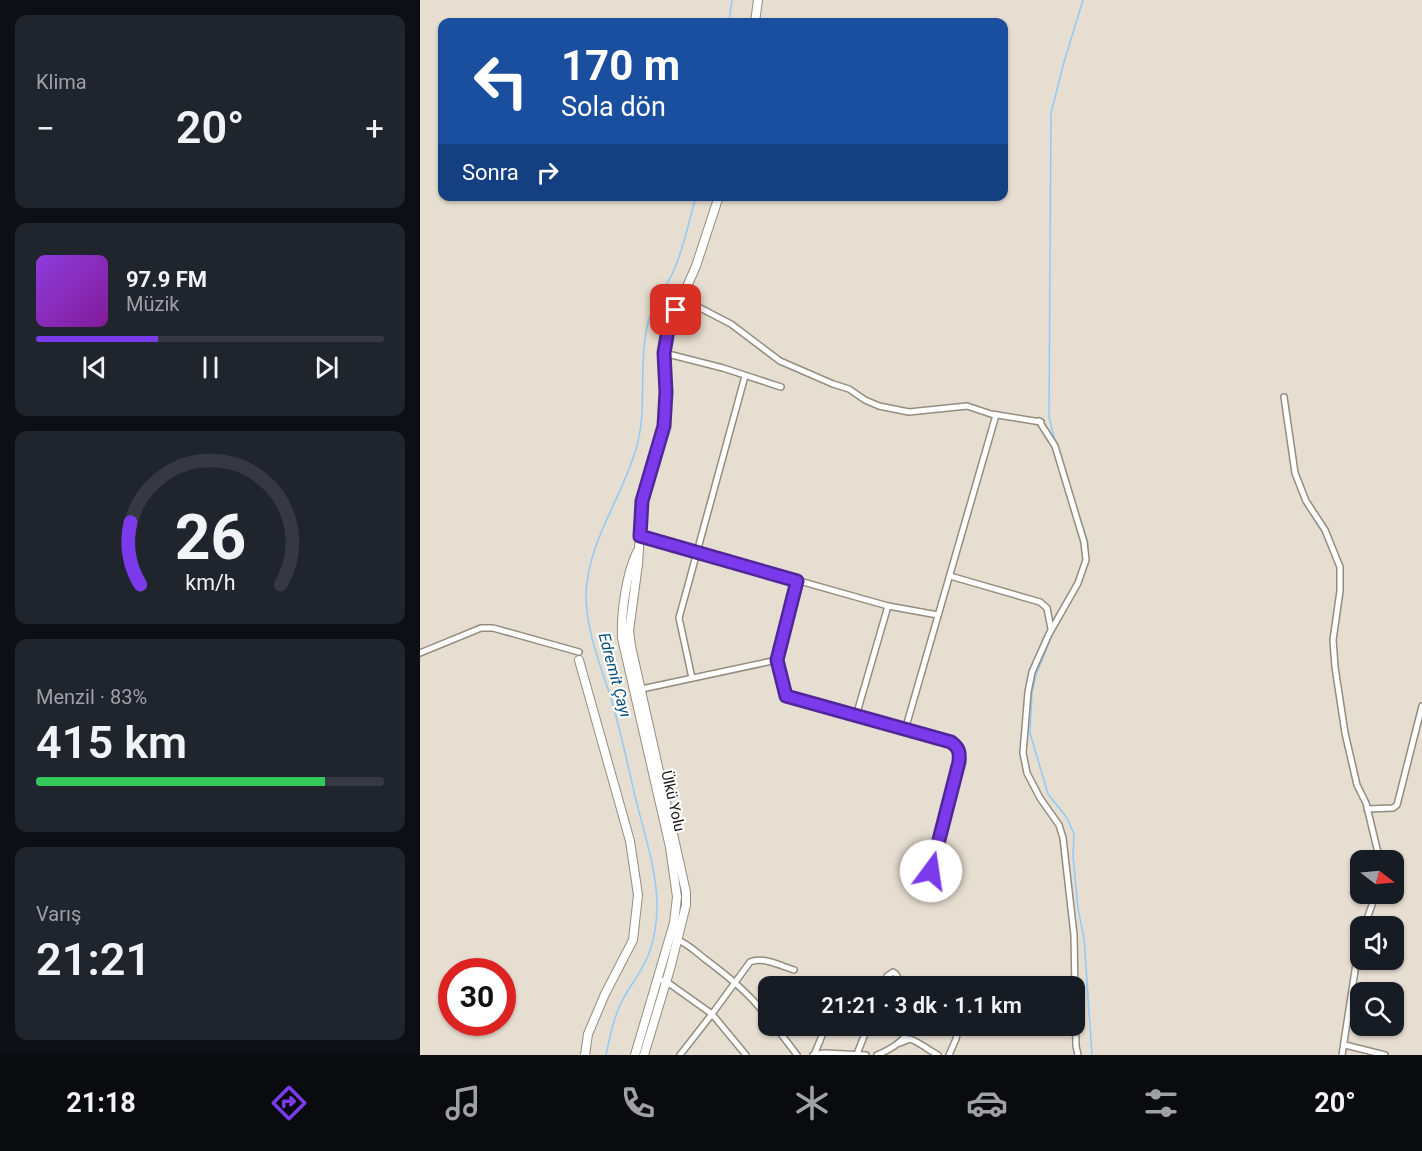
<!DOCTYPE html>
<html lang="tr">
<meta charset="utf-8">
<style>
:root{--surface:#171b24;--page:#20242c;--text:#f1f3f6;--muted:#9ea1a6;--line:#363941;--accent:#7c3aed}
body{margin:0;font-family:Roboto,sans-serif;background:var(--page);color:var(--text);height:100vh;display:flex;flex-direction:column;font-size:22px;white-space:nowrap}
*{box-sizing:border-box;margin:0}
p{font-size:20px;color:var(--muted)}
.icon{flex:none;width:33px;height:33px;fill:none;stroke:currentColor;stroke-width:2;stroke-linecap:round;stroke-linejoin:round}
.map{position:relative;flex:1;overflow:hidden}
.sheet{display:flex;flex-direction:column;gap:15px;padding:15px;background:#0d0f14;width:420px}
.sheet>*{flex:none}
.guide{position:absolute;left:18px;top:18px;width:570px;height:183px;border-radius:12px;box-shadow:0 2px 4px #0004;background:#1a4fa0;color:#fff;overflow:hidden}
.needle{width:39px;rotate:106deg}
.tools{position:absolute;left:930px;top:850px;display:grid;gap:12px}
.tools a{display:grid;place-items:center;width:54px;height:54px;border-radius:12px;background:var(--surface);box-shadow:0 2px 4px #0004;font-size:30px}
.speed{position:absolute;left:18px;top:958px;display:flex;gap:12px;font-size:30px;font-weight:700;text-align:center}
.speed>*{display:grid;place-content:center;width:78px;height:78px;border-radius:50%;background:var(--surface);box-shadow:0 2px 4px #0004;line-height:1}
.speed .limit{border:9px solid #d22;background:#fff;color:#111}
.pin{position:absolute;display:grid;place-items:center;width:51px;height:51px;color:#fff;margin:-26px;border-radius:12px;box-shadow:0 3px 9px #0006}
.me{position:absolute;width:66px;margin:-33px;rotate:14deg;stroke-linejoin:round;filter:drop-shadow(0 0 4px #0008)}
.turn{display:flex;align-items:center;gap:21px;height:126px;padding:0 24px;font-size:27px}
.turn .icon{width:78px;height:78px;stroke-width:2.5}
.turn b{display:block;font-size:42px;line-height:51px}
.then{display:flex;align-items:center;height:57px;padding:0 24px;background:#0003;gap:12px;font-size:22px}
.big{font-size:45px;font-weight:600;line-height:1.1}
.sheet .tile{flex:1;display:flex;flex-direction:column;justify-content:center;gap:9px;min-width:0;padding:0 21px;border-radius:12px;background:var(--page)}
.sheet .dial{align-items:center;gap:0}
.dial svg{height:156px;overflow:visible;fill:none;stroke:var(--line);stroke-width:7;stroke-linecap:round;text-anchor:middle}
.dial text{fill:var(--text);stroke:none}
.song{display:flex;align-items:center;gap:18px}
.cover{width:72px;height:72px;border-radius:9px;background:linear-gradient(135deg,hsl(270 70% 55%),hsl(290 70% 35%))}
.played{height:6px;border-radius:3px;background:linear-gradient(90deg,var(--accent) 35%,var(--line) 35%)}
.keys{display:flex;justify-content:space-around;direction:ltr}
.heat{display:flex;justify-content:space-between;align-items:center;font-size:33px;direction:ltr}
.charge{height:9px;border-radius:4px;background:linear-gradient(90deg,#34c759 83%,var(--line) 0)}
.trip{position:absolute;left:338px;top:976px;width:327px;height:60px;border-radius:12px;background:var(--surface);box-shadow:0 2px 4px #0004;font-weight:600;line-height:60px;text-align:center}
.tab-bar{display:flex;height:96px;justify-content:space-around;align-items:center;background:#090b0e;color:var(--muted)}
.tab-bar .icon{width:42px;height:42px}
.tab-bar .selected{color:var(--accent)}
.tab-bar b{font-size:27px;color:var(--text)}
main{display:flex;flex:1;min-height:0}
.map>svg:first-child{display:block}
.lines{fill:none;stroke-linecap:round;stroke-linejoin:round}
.stream{stroke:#8fcbfa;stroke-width:1.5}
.street-casing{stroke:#948d7f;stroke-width:8}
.secondary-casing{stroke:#948d7f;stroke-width:10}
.street{stroke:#fff;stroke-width:5}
.secondary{stroke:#fff;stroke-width:8}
.route-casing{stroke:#51269a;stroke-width:15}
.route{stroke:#7c3aed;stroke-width:10}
.labels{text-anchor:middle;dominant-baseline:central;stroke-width:4.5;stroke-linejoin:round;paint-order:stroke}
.street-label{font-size:15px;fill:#1a1712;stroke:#fff}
.water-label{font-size:16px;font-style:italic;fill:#024e79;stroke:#fff}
</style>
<main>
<section class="sheet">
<div class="tile"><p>Klima</p>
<div class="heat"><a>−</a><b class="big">20°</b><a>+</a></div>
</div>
<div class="tile">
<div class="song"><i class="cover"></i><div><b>97.9 FM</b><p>Müzik</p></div></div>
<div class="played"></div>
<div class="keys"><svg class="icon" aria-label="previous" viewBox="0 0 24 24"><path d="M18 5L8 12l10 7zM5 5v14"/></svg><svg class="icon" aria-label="pause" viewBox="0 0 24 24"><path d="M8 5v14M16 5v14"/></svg><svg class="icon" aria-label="next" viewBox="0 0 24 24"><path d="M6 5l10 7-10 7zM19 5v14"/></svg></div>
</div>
<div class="tile dial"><svg viewBox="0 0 100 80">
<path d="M14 69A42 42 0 1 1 86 69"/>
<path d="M14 69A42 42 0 0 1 9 37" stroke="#7c3aed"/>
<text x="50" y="56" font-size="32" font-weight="700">26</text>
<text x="50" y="72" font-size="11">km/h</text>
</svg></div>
<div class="tile"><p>Menzil · 83%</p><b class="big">415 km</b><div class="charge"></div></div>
<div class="tile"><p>Varış</p><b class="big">21:21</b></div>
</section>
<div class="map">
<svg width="1002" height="1055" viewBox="0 0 1002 1055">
<rect width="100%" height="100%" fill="#e6ded0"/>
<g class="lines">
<g class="stream">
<path d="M309 22 312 0"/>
<path d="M635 441 629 417 631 113 644 62 663 0"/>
<path d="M652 494 668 543V559"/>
<path d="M664 573 668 564"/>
<path d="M647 607 632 635 616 675 612 693 610 733 628 794 647 818 654 834 653 856 658 909 664 938 672 1055"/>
<path d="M186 1055C190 1036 194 1016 203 999 209 988 216 979 222 968 232 951 236 931 237 911 238 872 224 834 215 796 207 762 200 728 190 695 179 662 166 629 166 594 168 541 202 498 216 449 228 409 218 368 227 327 231 306 245 290 254 270 264 247 269 221 276 196"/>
</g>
<g class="street-casing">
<g id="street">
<path d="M261 298 311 324 360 361 413 384 429 389 445 400 459 406 489 412 547 406 571 414 621 422"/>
<path d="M244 353 303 368 361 387"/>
<path d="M864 397 875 473 886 501 905 530 920 567V591L913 640 915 667 925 733 937 785 946 803 960 861"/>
<path d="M619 421 635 446 664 542 666 560 658 583 629 634 612 672 608 692 603 753 607 773 620 798 639 825 643 838 654 935 656 1046 658 1055"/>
<path d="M220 536 468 606 518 615"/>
<path d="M530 576 620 602 627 608 631 629"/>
<path d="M377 581 357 660 366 696 531 742C539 748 540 752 539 762L506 889"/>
<path d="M0 653 61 628H73L159 652"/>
<path d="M272 678 259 618 325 376"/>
<path d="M217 690 357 660"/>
<path d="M436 716 468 606"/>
<path d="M485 730 576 415"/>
<path d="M947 809 973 808 977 805 1002 706"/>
<path d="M944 927 956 894"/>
<path d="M258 940C268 944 276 952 285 959 309 977 330 994 348 1018"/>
<path d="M238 979 247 982 292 1014 326 1055"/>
<path d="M465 987 467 976 473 972 476 974 482 987"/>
<path d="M355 1026 377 1055"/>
<path d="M480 1043 490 1039C501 1043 508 1050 518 1055"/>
<path d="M925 1045 965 1055"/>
<path d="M437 1054 448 1026"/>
<path d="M260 1055 292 1014 330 962C342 956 361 966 374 970"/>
<path d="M393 1055 404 1053 446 1055"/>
<path d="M394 1055 406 1026"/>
<path d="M457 1055C472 1049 485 1041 492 1026"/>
<path d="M529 1055 536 1039 539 1026"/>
<path d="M922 1055 940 938"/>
</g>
</g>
<g class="secondary-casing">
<g id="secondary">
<path d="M335 22 338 0"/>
<path d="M159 660 210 841 218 895 213 940 185 994 168 1034 165 1055"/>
<path d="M215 1055 254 923 257 897 250 847 202 638C201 613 206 575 217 552"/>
<path d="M224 1055 250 969 266 905V892L211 646 209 631 218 564 222 501 244 426 246 392 244 353 248 330 276 266 299 196"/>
</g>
</g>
<use href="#street" class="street"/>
<use href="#secondary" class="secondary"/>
</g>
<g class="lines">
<g class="route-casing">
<path id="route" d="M256 310 248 330 244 353 246 392 244 426 222 501 220 536 377 581 357 660 366 696 531 742C539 748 540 752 539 762L511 871"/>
</g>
<use href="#route" class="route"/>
</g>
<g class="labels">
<g class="street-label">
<text transform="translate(253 801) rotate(77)">Ülkü Yolu</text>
</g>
<g class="water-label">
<text transform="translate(195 675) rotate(75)">Edremit Çayı</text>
</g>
</g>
</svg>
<div class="tools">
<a><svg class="needle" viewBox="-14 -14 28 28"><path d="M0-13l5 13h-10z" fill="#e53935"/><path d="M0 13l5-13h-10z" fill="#9ea1a6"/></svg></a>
<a><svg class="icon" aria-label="sound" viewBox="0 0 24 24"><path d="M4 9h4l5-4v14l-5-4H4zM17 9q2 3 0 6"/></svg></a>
<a><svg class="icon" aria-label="search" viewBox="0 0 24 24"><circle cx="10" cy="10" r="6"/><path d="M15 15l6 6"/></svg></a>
</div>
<div class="speed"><div class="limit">30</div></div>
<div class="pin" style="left:256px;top:310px;background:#d93025"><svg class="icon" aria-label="arrive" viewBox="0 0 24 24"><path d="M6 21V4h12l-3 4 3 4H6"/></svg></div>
<svg class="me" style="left:511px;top:871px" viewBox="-20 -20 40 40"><circle r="19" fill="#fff"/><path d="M0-13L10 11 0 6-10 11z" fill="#7c3aed"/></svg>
<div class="trip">21:21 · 3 dk · 1.1 km</div>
<div class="guide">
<div class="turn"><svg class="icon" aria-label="left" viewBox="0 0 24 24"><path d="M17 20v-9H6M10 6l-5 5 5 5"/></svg><div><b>170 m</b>Sola dön</div></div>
<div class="then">Sonra<svg class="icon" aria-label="right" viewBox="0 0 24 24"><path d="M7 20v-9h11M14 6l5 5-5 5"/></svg></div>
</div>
</div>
</main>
<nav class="tab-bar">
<b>21:18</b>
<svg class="icon selected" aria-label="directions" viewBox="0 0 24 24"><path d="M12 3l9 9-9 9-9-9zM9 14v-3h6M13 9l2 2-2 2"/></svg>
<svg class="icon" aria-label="music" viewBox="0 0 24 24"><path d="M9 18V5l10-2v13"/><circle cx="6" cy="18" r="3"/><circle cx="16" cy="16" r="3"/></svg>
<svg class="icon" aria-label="phone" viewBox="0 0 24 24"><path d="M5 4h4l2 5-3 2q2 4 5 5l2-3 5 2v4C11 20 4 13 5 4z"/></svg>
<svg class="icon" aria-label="climate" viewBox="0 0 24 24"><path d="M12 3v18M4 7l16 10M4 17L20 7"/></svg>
<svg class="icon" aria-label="car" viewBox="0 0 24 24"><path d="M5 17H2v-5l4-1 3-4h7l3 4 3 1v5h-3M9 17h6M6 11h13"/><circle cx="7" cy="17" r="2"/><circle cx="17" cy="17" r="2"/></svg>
<svg class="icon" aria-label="filters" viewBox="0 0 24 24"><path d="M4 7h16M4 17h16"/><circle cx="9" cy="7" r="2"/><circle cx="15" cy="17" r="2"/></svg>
<b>20°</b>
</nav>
